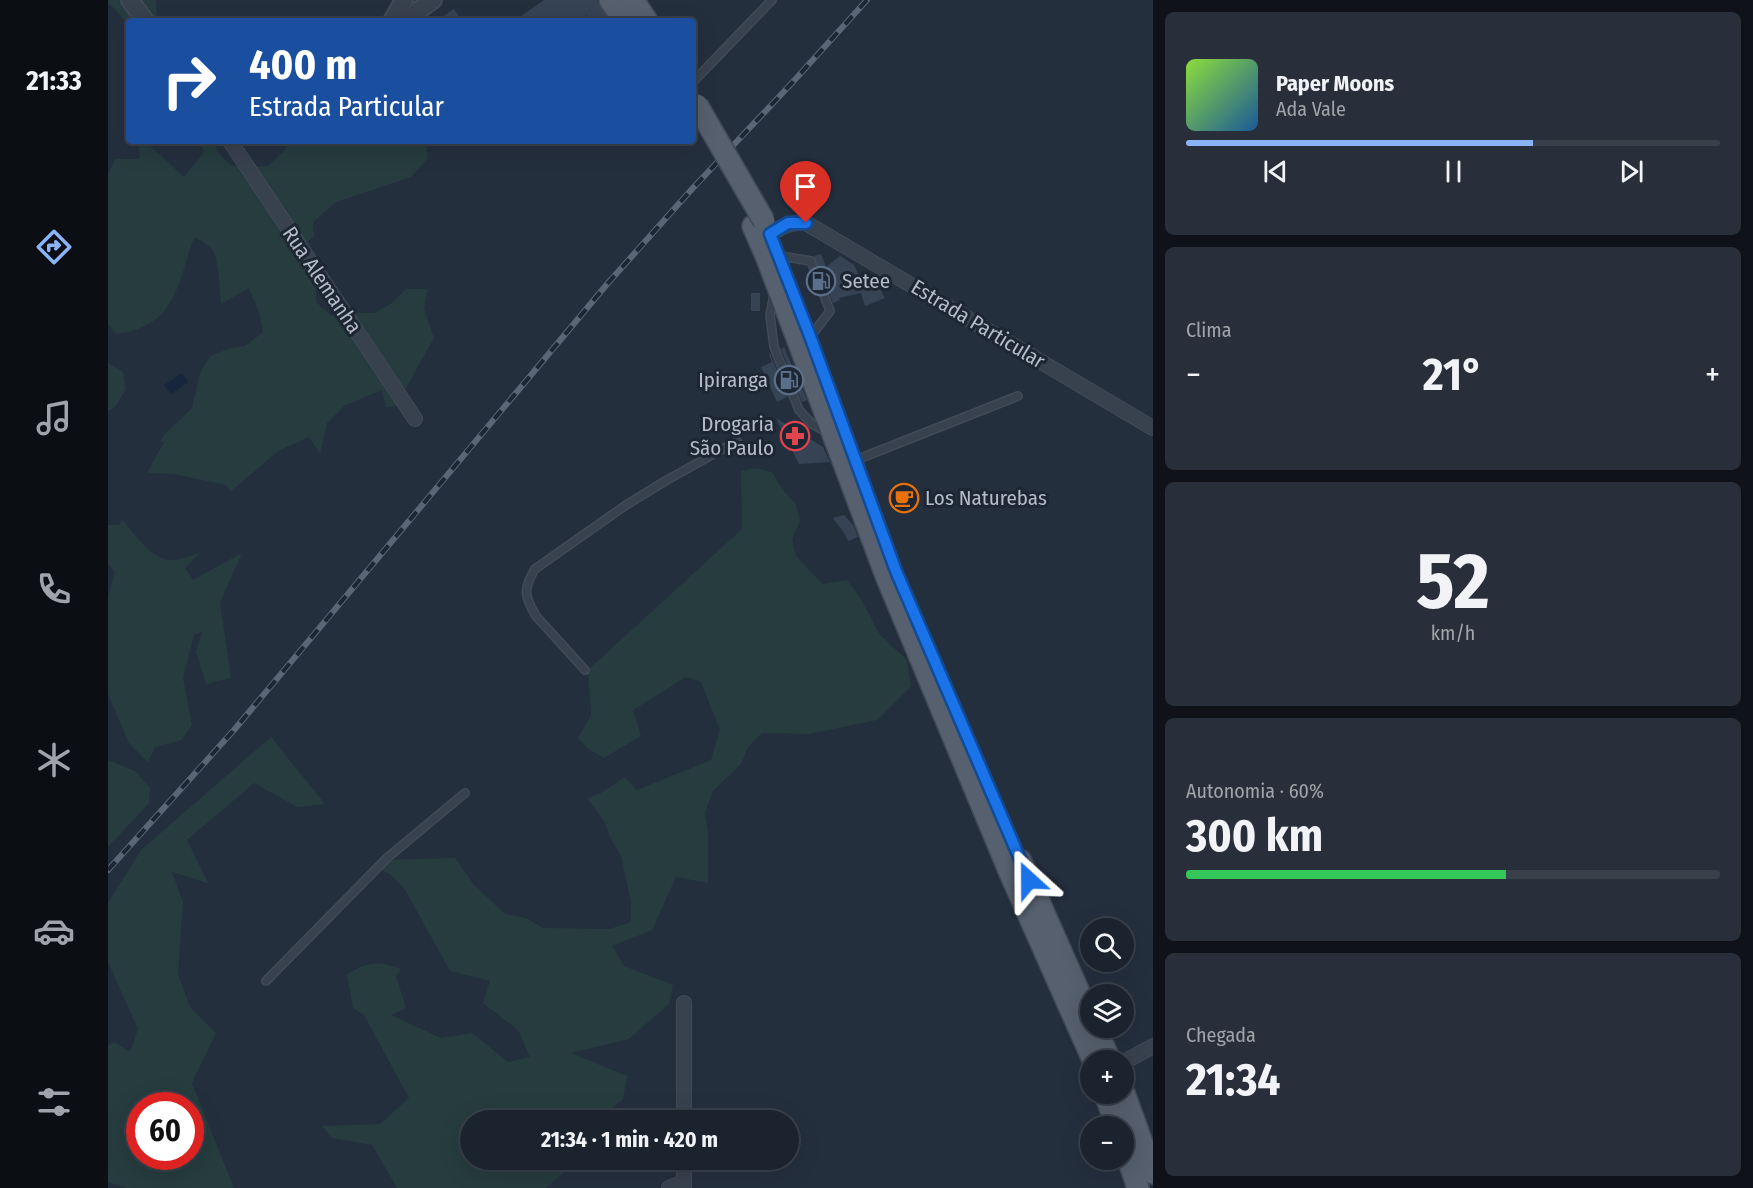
<!DOCTYPE html>
<html lang="pt">
<meta charset="utf-8">
<style>
:root{--surface:#1b232e;--page:#282f3a;--text:#f1f3f6;--muted:#a0a4aa;--line:#39404a;--accent:#8ab4f8}
body{margin:0;font-family:"Fira Sans Condensed",sans-serif;background:var(--page);color:var(--text);height:100vh;display:flex;flex-direction:column;font-size:22px;white-space:nowrap}
*{box-sizing:border-box;margin:0}
p{font-size:20px;color:var(--muted)}
.icon{flex:none;width:33px;height:33px;fill:none;stroke:currentColor;stroke-width:2;stroke-linecap:round;stroke-linejoin:round}
.map{position:relative;flex:1;overflow:hidden}
.side{display:flex;flex-direction:column;gap:12px;padding:12px;background:#0f1319;width:600px}
.side>*{flex:none}
.banner{position:absolute;left:18px;top:18px;width:570px;height:126px;border-radius:6px;box-shadow:0 6px 24px #0002,0 0 0 2px var(--line);background:#1a4fa0;color:#fff;overflow:hidden}
.buttons{position:absolute;left:972px;top:918px;display:grid;gap:12px}
.buttons a{display:grid;place-items:center;width:54px;height:54px;border-radius:50%;background:var(--surface);box-shadow:0 6px 24px #0002,0 0 0 2px var(--line);font-size:30px}
.speed{position:absolute;left:18px;top:1092px;display:flex;gap:12px;font-size:30px;font-weight:700;text-align:center}
.speed>*{display:grid;place-content:center;width:78px;height:78px;border-radius:50%;background:var(--surface);box-shadow:0 6px 24px #0002,0 0 0 2px var(--line);line-height:1}
.speed .limit{border:9px solid #d22;background:#fff;color:#111}
.pin{position:absolute;display:grid;place-items:center;width:51px;height:51px;color:#fff;margin:-62px -26px;border-radius:50% 50% 50% 0;rotate:-45deg;box-shadow:0 0 6px #0007}
.pin .icon{rotate:45deg}
.me{position:absolute;width:66px;margin:-33px;rotate:336deg;stroke-linejoin:round;filter:drop-shadow(0 0 4px #0008)}
.turn{display:flex;align-items:center;gap:21px;height:126px;padding:0 24px;font-size:27px}
.turn .icon{width:78px;height:78px;stroke-width:2.5}
.turn b{display:block;font-size:42px;line-height:51px}
.big{font-size:45px;font-weight:700;line-height:1.1}
.side .widget{flex:1;display:flex;flex-direction:column;justify-content:center;gap:9px;min-width:0;padding:0 21px;border-radius:9px;background:var(--page)}
.side .dial{align-items:center;gap:0}
.dial b{font-size:78px;line-height:1}
.song{display:flex;align-items:center;gap:18px}
.cover{width:72px;height:72px;border-radius:9px;background:linear-gradient(135deg,hsl(90 70% 55%),hsl(210 70% 35%))}
.played{height:6px;border-radius:3px;background:linear-gradient(90deg,var(--accent) 65%,var(--line) 65%)}
.keys{display:flex;justify-content:space-around;direction:ltr}
.heat{display:flex;justify-content:space-between;align-items:center;font-size:33px;direction:ltr}
.charge{height:9px;border-radius:4px;background:linear-gradient(90deg,#34c759 60%,var(--line) 0)}
.trip{position:absolute;left:352px;top:1110px;width:339px;height:60px;border-radius:30px;background:var(--surface);box-shadow:0 6px 24px #0002,0 0 0 2px var(--line);font-weight:700;line-height:60px;text-align:center}
main{display:flex;flex:1;min-height:0}
.dock{display:flex;flex-direction:column;width:108px;justify-content:space-around;align-items:center;background:#0b0e12;color:var(--muted)}
.dock .icon{width:42px;height:42px}
.dock .active{color:var(--accent)}
.dock b{font-size:27px;color:var(--text)}
.map>svg:first-child{display:block}
.green{fill:#263c3f;fill-rule:evenodd}
.water{fill:#17263c}
.building{fill:#364354}
.lines{fill:none;stroke-linecap:round;stroke-linejoin:round}
.service-casing{stroke:#414a57;stroke-width:10}
.minor-casing{stroke:#414a57;stroke-width:16}
.tertiary-casing{stroke:#414a57;stroke-width:20}
.primary-casing{stroke:#414a57;stroke-width:24}
.service{stroke:#38414e;stroke-width:7}
.minor{stroke:#38414e;stroke-width:14}
.tertiary{stroke:#38414e;stroke-width:16}
.primary{stroke:#56606e;stroke-width:21}
.rail-casing{stroke:#5a6575;stroke-width:6}
.rail{stroke:#1d2633;stroke-width:4;stroke-dasharray:11;stroke-linecap:butt}
.primary-bridge-casing{stroke:#414a57;stroke-width:24;stroke-linecap:butt}
.primary-bridge{stroke:#56606e;stroke-width:21}
.route-casing{stroke:#114b97;stroke-width:15}
.route{stroke:#1a73e8;stroke-width:10}
.labels{text-anchor:middle;dominant-baseline:central;stroke-width:6;stroke-linejoin:round;paint-order:stroke}
.street-label{font-size:21px;fill:#b4bcc9;stroke:#1d2633}
.poi-label{font-size:21px;fill:#b4bcc9;stroke:#1d2633;text-anchor:start}
</style>
<main>
<nav class="dock">
<b>21:33</b>
<svg class="icon active" aria-label="directions" viewBox="0 0 24 24"><path d="M12 3l9 9-9 9-9-9zM9 14v-3h6M13 9l2 2-2 2"/></svg>
<svg class="icon" aria-label="music" viewBox="0 0 24 24"><path d="M9 18V5l10-2v13"/><circle cx="6" cy="18" r="3"/><circle cx="16" cy="16" r="3"/></svg>
<svg class="icon" aria-label="phone" viewBox="0 0 24 24"><path d="M5 4h4l2 5-3 2q2 4 5 5l2-3 5 2v4C11 20 4 13 5 4z"/></svg>
<svg class="icon" aria-label="climate" viewBox="0 0 24 24"><path d="M12 3v18M4 7l16 10M4 17L20 7"/></svg>
<svg class="icon" aria-label="car" viewBox="0 0 24 24"><path d="M5 17H2v-5l4-1 3-4h7l3 4 3 1v5h-3M9 17h6M6 11h13"/><circle cx="7" cy="17" r="2"/><circle cx="17" cy="17" r="2"/></svg>
<svg class="icon" aria-label="filters" viewBox="0 0 24 24"><path d="M4 7h16M4 17h16"/><circle cx="9" cy="7" r="2"/><circle cx="15" cy="17" r="2"/></svg>
</nav>
<div class="map">
<svg width="1045" height="1188" viewBox="0 0 1045 1188">
<rect width="100%" height="100%" fill="#242f3e"/>
<g class="green">
<path d="M0 0H48L49 21H21V26L3 5 0 4Z"/>
<path d="M30 141H37L76 177 96 152 91 141H107L109 151 122 165 140 168 161 165 186 141H318L320 158 303 177 228 202 205 222 206 236 191 249 208 281V302L224 316 246 313H266L284 303 298 289H319L316 309 326 338 288 406 278 407 274 390 236 406 219 423 212 454 201 437 170 451 123 491 118 485 66 474 39 473 56 442H52L56 435 84 408 92 373 102 356 120 349 137 346 155 332 152 315 141 288 113 304C111 289 112 258 103 248 100 244 92 240 87 237 81 248 79 260 75 272 63 310 49 328 9 334L0 325V175L7 159H32Z"/>
<path d="M0 363 15 372 18 389 7 407 0 411Z"/>
<path d="M647 468 664 472 675 490 688 504 692 521 684 539 688 556 715 584 739 580 753 599 772 635 799 660 803 686 769 720 701 734 654 733 640 747 633 764 605 791 597 812 600 833V883L568 877 544 930 504 946 516 966 565 985 561 1004 521 1039 463 1053 519 1076 515 1099 499 1113 498 1120H363V1160H470L438 1188H289L264 1145 224 1138 214 1126 272 1124 301 1098 256 1015 245 1008 239 974C260 962 271 960 293 969L288 976 298 1008 283 1015 333 1038 364 1033 400 1062 422 1057 410 1030 375 1003 382 981 342 971 296 888 282 874 266 867 271 860 347 858 366 885 397 914 418 918 435 928 502 929 523 922V902L513 856 503 839 496 821 479 798 493 793 517 777 529 790 603 760 612 730 593 682 578 677 525 710 533 736 496 758 479 748 470 738 483 715 480 670 634 529 633 471Z"/>
<path d="M14 520C26 532 43 559 61 560 72 561 85 555 94 551L77 568 85 580 134 553 112 602 123 678 98 684 88 652 94 632 86 635 75 678 84 725 74 740 47 747 40 762 21 743 0 694V597L7 571 0 564V525H11Z"/>
<path d="M163 737 217 804 189 807 146 783 79 840 100 883 64 872 75 902 70 974 82 1007 108 1033 84 1083 126 1188H20L0 1182V1046L6 1042 22 1052 30 1029 0 962V903L33 850ZM32 1106H82V1156H32Z"/>
<path d="M0 760 27 771 42 788 41 803 0 847Z"/>
</g>
<path class="water" d="M74 373 80 382 63 394 56 385Z"/>
<g class="building">
<path d="M436 0H489L501 21H482L479 15 469 21H406Z"/>
<path d="M346 9 354 21H328Z"/>
<path d="M713 254 718 267 732 256 746 265 758 289 770 285 777 298 757 306 753 293 731 298 732 300 725 303 706 256Z"/>
<rect x="643" y="293" width="9" height="18"/>
<path d="M676 347 699 400 694 402 673 349Z"/>
<path d="M662 353 683 406 679 397 669 402 653 367 664 362 661 354Z"/>
<path d="M668 418 715 447 722 462 691 464Z"/>
<path d="M736 515 746 526 750 537 740 541 737 534 725 518Z"/>
</g>
<g class="lines">
<g class="service-casing">
<g id="service">
<path d="M585 82 664 0"/>
<path d="M672 256 703 261 722 311 703 336"/>
<path d="M666 295 662 315 666 347 691 410 704 424 719 432"/>
<path d="M748 460 910 396"/>
<path d="M477 670 428 616C416 596 415 589 427 569L518 505 559 480 629 441"/>
<path d="M158 981 279 858 357 793"/>
</g>
</g>
<g class="minor-casing">
<g id="minor">
<path d="M122 141 307 419"/>
<path d="M652 242C667 231 678 221 698 223L1045 428"/>
<path d="M576 1003V1120"/>
<path d="M1016 1062 1045 1046"/>
<path d="M561 1188 576 1182"/>
<path d="M576 1188V1160"/>
</g>
</g>
<g class="tertiary-casing">
<g id="tertiary">
<path d="M22 0 37 21"/>
<path d="M284 21 296 0"/>
<path d="M296 21 325 0"/>
</g>
</g>
<g class="primary-casing">
<g id="primary">
<path d="M502 0 516 21"/>
<path d="M525 0 539 21"/>
<path d="M645 226 659 258 779 578 902 873 985 1060"/>
<path d="M913 861 982 1017"/>
<path d="M987 1028 1002 1060"/>
<path d="M1016 1093 1045 1173"/>
<path d="M997 1094 1009 1126"/>
<path d="M1016 1146 1030 1188"/>
</g>
</g>
<use href="#service" class="service"/>
<use href="#minor" class="minor"/>
<use href="#tertiary" class="tertiary"/>
<use href="#primary" class="primary"/>
<g class="rail-casing">
<path id="rail" d="M0 870 126 730 500 283 584 189 683 84 759 0"/>
</g>
<use href="#rail" class="rail"/>
<g class="primary-bridge-casing">
<path id="primary-bridge" d="M589 105 656 221"/>
</g>
<use href="#primary-bridge" class="primary-bridge"/>
</g>
<g class="lines">
<g class="route-casing">
<path id="route" d="M698 223H680L662 234 702 336 788 571 921 880"/>
</g>
<use href="#route" class="route"/>
</g>
<defs>
<g id="fuel-ring" transform="scale(1.5)"><circle r="9.5" fill="#1d2633" stroke="#5c6f8a" stroke-width="1.5"/><path d="M-5.5-6h7V0h2V4h1.3V-2.5L3-4.5l.8-.8L6-3V5H2.5V1h-1V6h-7ZM-4.2-4.7v3.2H.2V-4.7Z" fill="#5c6f8a"/></g>
<g id="pharmacy-ring" transform="scale(1.5)"><circle r="9.5" fill="#1d2633" stroke="#e0444e" stroke-width="1.5"/><path d="M-2-6h4v4h4v4h-4v4h-4v-4h-4v-4h4Z" fill="#e0444e"/></g>
<g id="cafe-ring" transform="scale(1.5)"><circle r="9.5" fill="#1d2633" stroke="#e8710a" stroke-width="1.5"/><path d="M-5.5-4.5H6V0H3Q3 3.5 0 3.5H-2.5Q-5.5 3.5-5.5 0ZM3-3.2v2h1.7v-2ZM-6 4.5H4V6H-6Z" fill="#e8710a"/></g>
</defs>
<g fill-rule="evenodd">
<use href="#fuel-ring" x="713" y="281"/>
<use href="#fuel-ring" x="681" y="380"/>
<use href="#pharmacy-ring" x="687" y="436"/>
<use href="#cafe-ring" x="796" y="498"/>
</g>
<g class="labels">
<g class="street-label">
<text transform="translate(214 280) rotate(56)">Rua Alemanha</text>
<text transform="translate(870 324) rotate(31)">Estrada Particular</text>
</g>
<g class="poi-label">
<text x="734" y="281">Setee</text>
<text x="660" y="380" text-anchor="end">Ipiranga</text>
<text x="666" y="424" text-anchor="end">Drogaria<tspan x="666" dy="24">São Paulo</tspan></text>
<text x="817" y="498">Los Naturebas</text>
</g>
</g>
</svg>
<div class="buttons">
<a><svg class="icon" aria-label="search" viewBox="0 0 24 24"><circle cx="10" cy="10" r="6"/><path d="M15 15l6 6"/></svg></a>
<a><svg class="icon" aria-label="layers" viewBox="0 0 24 24"><path d="M12 4l9 5-9 5-9-5zM3 14l9 5 9-5"/></svg></a>
<a>+</a>
<a>−</a>
</div>
<div class="speed"><div class="limit">60</div></div>
<div class="pin" style="left:698px;top:223px;background:#d93025"><svg class="icon" aria-label="arrive" viewBox="0 0 24 24"><path d="M6 21V4h12l-3 4 3 4H6"/></svg></div>
<svg class="me" style="left:921px;top:880px" viewBox="-20 -20 40 40"><path d="M0-17L14 15 0 8-14 15z" fill="#1a73e8" stroke="#fff" stroke-width="4"/></svg>
<div class="trip">21:34 · 1 min · 420 m</div>
<div class="banner">
<div class="turn"><svg class="icon" aria-label="right" viewBox="0 0 24 24"><path d="M7 20v-9h11M14 6l5 5-5 5"/></svg><div><b>400 m</b>Estrada Particular</div></div>
</div>
</div>
<section class="side">
<div class="widget">
<div class="song"><i class="cover"></i><div><b>Paper Moons</b><p>Ada Vale</p></div></div>
<div class="played"></div>
<div class="keys"><svg class="icon" aria-label="previous" viewBox="0 0 24 24"><path d="M18 5L8 12l10 7zM5 5v14"/></svg><svg class="icon" aria-label="pause" viewBox="0 0 24 24"><path d="M8 5v14M16 5v14"/></svg><svg class="icon" aria-label="next" viewBox="0 0 24 24"><path d="M6 5l10 7-10 7zM19 5v14"/></svg></div>
</div>
<div class="widget"><p>Clima</p>
<div class="heat"><a>−</a><b class="big">21°</b><a>+</a></div>
</div>
<div class="widget dial"><b>52</b><p>km/h</p></div>
<div class="widget"><p>Autonomia · 60%</p><b class="big">300 km</b><div class="charge"></div></div>
<div class="widget"><p>Chegada</p><b class="big">21:34</b></div>
</section>
</main>
